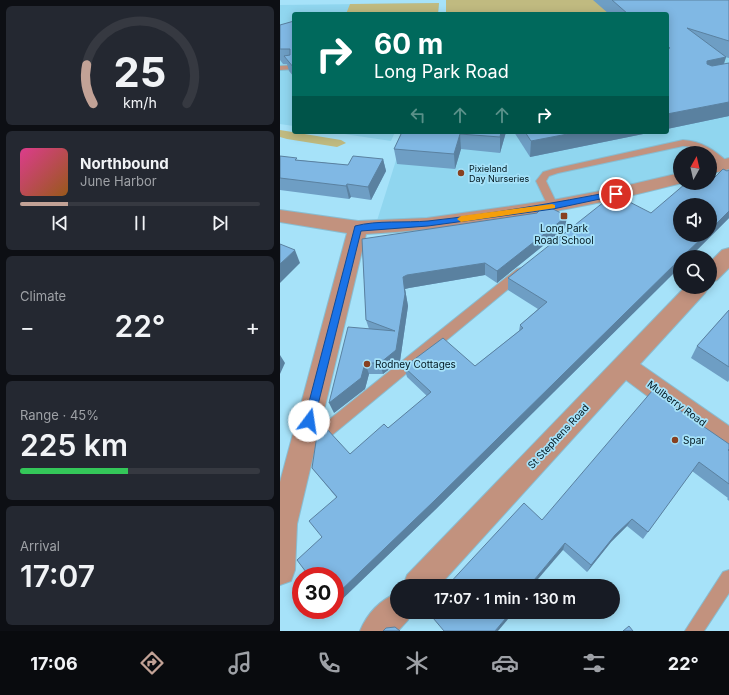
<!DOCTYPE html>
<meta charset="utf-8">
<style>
:root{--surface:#171b24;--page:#242831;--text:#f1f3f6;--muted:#9ea1a6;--line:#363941;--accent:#c2a296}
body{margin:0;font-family:Inter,sans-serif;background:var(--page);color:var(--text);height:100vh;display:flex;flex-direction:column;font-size:15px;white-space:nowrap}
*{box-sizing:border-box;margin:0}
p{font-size:13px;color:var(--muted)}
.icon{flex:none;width:22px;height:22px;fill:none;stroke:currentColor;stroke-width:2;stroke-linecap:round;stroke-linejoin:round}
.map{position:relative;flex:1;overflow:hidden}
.panel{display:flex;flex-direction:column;gap:6px;padding:6px;background:#0d0f14;width:280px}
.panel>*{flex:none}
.top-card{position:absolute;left:12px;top:12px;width:377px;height:122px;border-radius:4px;box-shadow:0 2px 10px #0003;background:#00695c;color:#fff;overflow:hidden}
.needle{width:26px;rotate:8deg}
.tools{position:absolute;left:393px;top:146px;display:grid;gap:8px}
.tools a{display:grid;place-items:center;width:44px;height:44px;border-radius:50%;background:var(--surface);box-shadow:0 2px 10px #0003;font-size:20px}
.speed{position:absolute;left:12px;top:567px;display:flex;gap:8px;font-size:20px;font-weight:700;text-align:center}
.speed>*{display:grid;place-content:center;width:52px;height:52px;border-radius:50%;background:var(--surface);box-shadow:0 2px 10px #0003;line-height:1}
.speed .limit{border:6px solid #d22;background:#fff;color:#111}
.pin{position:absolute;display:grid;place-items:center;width:34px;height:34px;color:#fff;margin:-17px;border:2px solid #fff;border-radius:50%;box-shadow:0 1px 4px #0007}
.me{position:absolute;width:44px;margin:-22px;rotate:14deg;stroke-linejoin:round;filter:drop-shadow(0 0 3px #0008)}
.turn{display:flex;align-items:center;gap:14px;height:84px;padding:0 16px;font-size:18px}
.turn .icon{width:52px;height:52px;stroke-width:2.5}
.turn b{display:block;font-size:28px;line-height:34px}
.lanes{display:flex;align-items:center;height:38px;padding:0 16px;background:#0003;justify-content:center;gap:20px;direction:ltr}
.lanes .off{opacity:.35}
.big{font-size:30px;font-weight:600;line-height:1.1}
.panel .tile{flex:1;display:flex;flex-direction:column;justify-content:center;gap:6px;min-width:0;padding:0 14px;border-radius:6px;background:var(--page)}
.panel .dial{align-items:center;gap:0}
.dial svg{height:104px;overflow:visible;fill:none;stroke:var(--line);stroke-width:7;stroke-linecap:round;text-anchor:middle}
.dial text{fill:var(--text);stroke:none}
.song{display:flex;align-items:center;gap:12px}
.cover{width:48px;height:48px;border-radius:6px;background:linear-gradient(135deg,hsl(330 70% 55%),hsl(30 70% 35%))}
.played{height:4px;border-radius:2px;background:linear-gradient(90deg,var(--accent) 20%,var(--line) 20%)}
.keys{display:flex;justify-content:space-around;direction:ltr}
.heat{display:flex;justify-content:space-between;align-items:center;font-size:22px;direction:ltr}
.charge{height:6px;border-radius:3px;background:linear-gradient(90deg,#34c759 45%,var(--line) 0)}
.trip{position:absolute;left:110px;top:579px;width:230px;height:40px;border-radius:20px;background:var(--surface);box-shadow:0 2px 10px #0003;font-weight:600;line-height:40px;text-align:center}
.tab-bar{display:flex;height:64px;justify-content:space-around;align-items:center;background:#090b0e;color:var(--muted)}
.tab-bar .icon{width:28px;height:28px}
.tab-bar .current{color:var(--accent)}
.tab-bar b{font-size:18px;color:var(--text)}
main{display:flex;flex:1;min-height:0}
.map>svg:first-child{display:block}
.built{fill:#90d6ef}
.green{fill:#c0ba80}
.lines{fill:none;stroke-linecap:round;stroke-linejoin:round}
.service-casing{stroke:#88bdd2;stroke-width:2}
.minor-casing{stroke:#88bdd2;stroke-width:2}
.service{fill:#c2927e;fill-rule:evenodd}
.minor{fill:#c2927e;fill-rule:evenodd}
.wall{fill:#6e9ec4}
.shaded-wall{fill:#5a81a0}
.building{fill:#80b8e4;stroke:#5a81a0}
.route{fill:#1a73e8;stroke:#114b97}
.slow{fill:#f59e0b}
.poi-dot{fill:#884020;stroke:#a6e2f9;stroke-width:1.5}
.labels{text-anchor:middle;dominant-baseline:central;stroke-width:3.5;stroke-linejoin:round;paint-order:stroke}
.far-poi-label{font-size:9px;fill:#00171f;stroke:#a6e2f9;text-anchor:start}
.poi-label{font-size:10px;fill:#00171f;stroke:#a6e2f9;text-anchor:start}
.street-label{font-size:10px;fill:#00171f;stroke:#a6e2f9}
</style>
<main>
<section class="panel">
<div class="tile dial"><svg viewBox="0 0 100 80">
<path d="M14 69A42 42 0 1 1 86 69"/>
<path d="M14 69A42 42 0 0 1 9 39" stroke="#c2a296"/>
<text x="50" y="56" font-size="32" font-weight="700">25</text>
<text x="50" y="72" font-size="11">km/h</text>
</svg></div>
<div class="tile">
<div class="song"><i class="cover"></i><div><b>Northbound</b><p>June Harbor</p></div></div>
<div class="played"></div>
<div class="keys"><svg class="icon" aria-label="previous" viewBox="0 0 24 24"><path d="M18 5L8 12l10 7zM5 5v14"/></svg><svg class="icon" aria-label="pause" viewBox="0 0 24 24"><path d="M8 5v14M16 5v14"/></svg><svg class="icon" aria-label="next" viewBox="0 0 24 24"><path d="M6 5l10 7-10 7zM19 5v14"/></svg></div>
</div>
<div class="tile"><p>Climate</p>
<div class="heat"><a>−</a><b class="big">22°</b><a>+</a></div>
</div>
<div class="tile"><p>Range · 45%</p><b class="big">225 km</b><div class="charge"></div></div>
<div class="tile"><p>Arrival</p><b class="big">17:07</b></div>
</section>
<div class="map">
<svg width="449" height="631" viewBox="0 0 449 631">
<rect width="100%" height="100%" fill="#a6e2f9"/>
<g class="built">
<path d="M166 0H380L449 54V163L430 169V153H400V177L332 195 95 227 118 154 127 132H387V14H166Z"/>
<path d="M159 3 158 14H14V126L0 124V5Z"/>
<path d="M51 132H115L111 141Z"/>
</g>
<g class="green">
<path d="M166 0H380L387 14H166Z"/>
<path d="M159 3 158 14H66L70 4Z"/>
<path d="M0 130 61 140 66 143 57 147 7 139 0 137Z"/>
</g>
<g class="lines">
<g class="service-casing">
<g id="service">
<path d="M14 65V69L0 70V66Z"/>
<path d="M403 140C422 141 434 150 448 162L449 165 442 166 430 156V153L414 147 403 146 278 173 269 176 266 181 278 206 273 209 268 206 256 181 263 172 273 169Z"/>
<path d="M241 268 245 269 247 272 245 275 40 445 35 447 30 445 28 440 30 435 237 269Z"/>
<path d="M449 570V593L424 631H405L443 572Z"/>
</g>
</g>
<g class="minor-casing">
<g id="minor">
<path d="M449 158V169L430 174V163Z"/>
<path d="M400 173V183H402C298 210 193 228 86 234L17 524 15 570 11 581 0 585V482L67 233 0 222V210L78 221 147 218 273 200 336 188Z"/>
<path d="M449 248V268L437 280 430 283V262L442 250Z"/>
<path d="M405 287H429L425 293 360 364 449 426V453L440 450 346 380 159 586H123L127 575Z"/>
<path d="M117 593V612H132L128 620 118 631H80C87 614 100 600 117 593Z"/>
</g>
</g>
<use href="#service" class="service"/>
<use href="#minor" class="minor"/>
</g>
<g class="wall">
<path d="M313 0H449V58L445 57H446L444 64 449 63V116L387 129V14H329Z"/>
<path d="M14 21V77L9 71 7 64H3L0 60V25Z"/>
<path d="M122 132H226L220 153 181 149 175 169 117 164 114 149Z"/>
<path d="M234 132H373L250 157Z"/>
<path d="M0 156 18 160 68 165 103 159 106 171 91 200 71 197 69 199 0 190Z"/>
<path d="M449 170V218L410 257H400V267L156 509 55 606 42 537 56 497 32 468 70 454 108 428 147 396 127 377 124 367 195 366 239 331 240 325 258 309 228 290V278L371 213 411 187 432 180 447 171Z"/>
<path d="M287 216 285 228 217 283 205 275 129 288 125 289 128 306 120 361 103 374H89L85 389 54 413 89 329 86 320 82 239Z"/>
<path d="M449 310V380L448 382 411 358 417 346Z"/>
<path d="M448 450 449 451V501L447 499 448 498 412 471 363 539 347 526 331 542 307 572 283 550 262 520Z"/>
</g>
<g class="shaded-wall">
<path d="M446 57 441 72 423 77 427 61Z"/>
<path d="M449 102V116L387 129V114Z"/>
<path d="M221 132H226L220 153V137Z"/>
<path d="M298 132H373L250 157 251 141Z"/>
<path d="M180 134 181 149 175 169 174 154Z"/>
<path d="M103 159 106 171 91 200 88 187Z"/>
<path d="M67 184 71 197 69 199 66 186Z"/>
<path d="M449 211V218L410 257H402L425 235H430V230Z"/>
<path d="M287 216 285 228 217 283V271Z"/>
<path d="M15 250 20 263 0 283V264Z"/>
<path d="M400 259V267L156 509 55 606V596Z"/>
<path d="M205 263V275L129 288 125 289 128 306 120 361 103 374 100 363 116 350 123 277 127 275Z"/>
<path d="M0 355 5 363 0 374Z"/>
<path d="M85 363 89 374 85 389 54 413 49 403Z"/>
<path d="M352 519 347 526 331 542 307 572 311 565 335 535Z"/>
<path d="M285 543 283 550 252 586H249Z"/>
<path d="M231 612H234L218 631H215Z"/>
</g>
<g class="building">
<path d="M332 0H449V41L407 28 446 57 427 61V64L432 66 449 63V102L387 114V49L390 48 387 46V14H348Z"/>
<path d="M14 21V68L4 56 10 55V49H0V25Z"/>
<path d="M122 132H221L220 137 180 134 174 154 114 149Z"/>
<path d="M245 132H298L251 141Z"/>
<path d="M0 156 17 158 15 160 68 165 73 156 103 159 88 187 67 184 66 186 0 178Z"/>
<path d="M443 169 447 171 449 170V211L430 230V205H400V235H425L402 257H400V259L154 501 55 596V576H29L17 560 42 537 29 521 57 497 32 468 37 435 46 428 70 454 104 424 108 428 151 392 124 367 163 338 195 366 243 328 240 325 267 302 228 278 334 194 371 213 405 184 411 187 416 183H430V180H432Z"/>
<path d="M265 205 287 216 217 271 205 263 127 275 123 277 125 294 116 350 100 363H85L81 378 49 403 68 327 115 331 86 320 82 239 257 213Z"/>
<path d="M0 244 15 250 0 264Z"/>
<path d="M449 310V367L417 346Z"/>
<path d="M372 391 449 444V449L448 450 449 451V484L419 462 368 532 352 519 335 535 311 565 285 543 249 586H167L244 503 262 520Z"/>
<path d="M148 612H231L215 631H164Z"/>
<path d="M349 626 353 631H343Z"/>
<path d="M115 627 120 631H103L106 628Z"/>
</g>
<path class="route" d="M336 191 339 192V195L273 209 207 218 148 226 81 231 34 421 33 424 29 426 25 424 24 421 75 226C97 220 126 223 148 221 212 214 274 203 336 191Z"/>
<path class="slow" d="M272 204 275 205V208L181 222 177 219 181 216Z"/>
<g class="poi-dot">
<circle cx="181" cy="173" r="4"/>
<rect x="280" y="212" width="8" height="8" rx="2"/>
<circle cx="87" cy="364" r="4"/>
<circle cx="395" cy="440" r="4"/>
</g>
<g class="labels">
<g class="far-poi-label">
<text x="189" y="168">Pixieland<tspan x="189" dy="10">Day Nurseries</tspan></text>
</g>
<g class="poi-label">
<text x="284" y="228" text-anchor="middle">Long Park<tspan x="284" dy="12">Road School</tspan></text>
<text x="95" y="364">Rodney Cottages</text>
<text x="403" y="440">Spar</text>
</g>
<g class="street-label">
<text transform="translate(397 403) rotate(36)">Mulberry Road</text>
<text transform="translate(278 436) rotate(-47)">St Stephens Road</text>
</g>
</g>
</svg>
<div class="tools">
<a><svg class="needle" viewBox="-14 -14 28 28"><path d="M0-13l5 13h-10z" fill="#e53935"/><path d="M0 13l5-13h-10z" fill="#9ea1a6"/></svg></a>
<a><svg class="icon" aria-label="sound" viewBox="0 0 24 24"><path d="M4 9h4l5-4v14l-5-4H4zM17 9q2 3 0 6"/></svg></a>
<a><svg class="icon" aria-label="search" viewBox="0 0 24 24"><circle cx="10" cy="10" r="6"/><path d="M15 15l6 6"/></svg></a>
</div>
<div class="speed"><div class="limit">30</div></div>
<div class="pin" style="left:336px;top:194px;background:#d93025"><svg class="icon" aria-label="arrive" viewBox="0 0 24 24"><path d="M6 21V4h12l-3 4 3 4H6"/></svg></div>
<svg class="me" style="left:29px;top:421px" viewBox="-20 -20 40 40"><circle r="19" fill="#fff"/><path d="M0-13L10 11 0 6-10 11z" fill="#1a73e8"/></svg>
<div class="trip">17:07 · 1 min · 130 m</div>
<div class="top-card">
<div class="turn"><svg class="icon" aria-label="right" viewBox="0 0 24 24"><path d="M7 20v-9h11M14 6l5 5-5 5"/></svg><div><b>60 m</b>Long Park Road</div></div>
<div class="lanes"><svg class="icon off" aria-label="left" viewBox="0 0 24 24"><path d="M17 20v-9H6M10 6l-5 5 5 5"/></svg><svg class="icon off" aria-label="ahead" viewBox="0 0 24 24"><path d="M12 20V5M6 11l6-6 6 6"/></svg><svg class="icon off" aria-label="ahead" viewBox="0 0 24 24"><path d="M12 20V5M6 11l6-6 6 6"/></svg><svg class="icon" aria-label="right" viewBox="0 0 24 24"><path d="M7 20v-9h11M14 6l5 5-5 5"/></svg></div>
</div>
</div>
</main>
<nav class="tab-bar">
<b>17:06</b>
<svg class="icon current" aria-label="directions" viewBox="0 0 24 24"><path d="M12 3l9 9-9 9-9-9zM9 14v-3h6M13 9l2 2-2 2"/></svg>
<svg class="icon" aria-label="music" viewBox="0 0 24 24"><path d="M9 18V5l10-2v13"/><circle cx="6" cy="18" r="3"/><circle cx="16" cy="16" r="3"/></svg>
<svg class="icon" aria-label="phone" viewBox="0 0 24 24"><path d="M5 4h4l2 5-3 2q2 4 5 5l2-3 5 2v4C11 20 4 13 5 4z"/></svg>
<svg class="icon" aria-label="climate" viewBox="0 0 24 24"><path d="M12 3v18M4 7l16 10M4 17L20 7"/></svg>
<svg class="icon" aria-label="car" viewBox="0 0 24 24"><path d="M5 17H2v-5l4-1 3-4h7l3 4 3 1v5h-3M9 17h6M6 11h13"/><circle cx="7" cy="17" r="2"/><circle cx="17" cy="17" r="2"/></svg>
<svg class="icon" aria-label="filters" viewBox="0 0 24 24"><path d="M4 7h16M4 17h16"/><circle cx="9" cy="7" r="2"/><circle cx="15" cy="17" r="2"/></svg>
<b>22°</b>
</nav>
